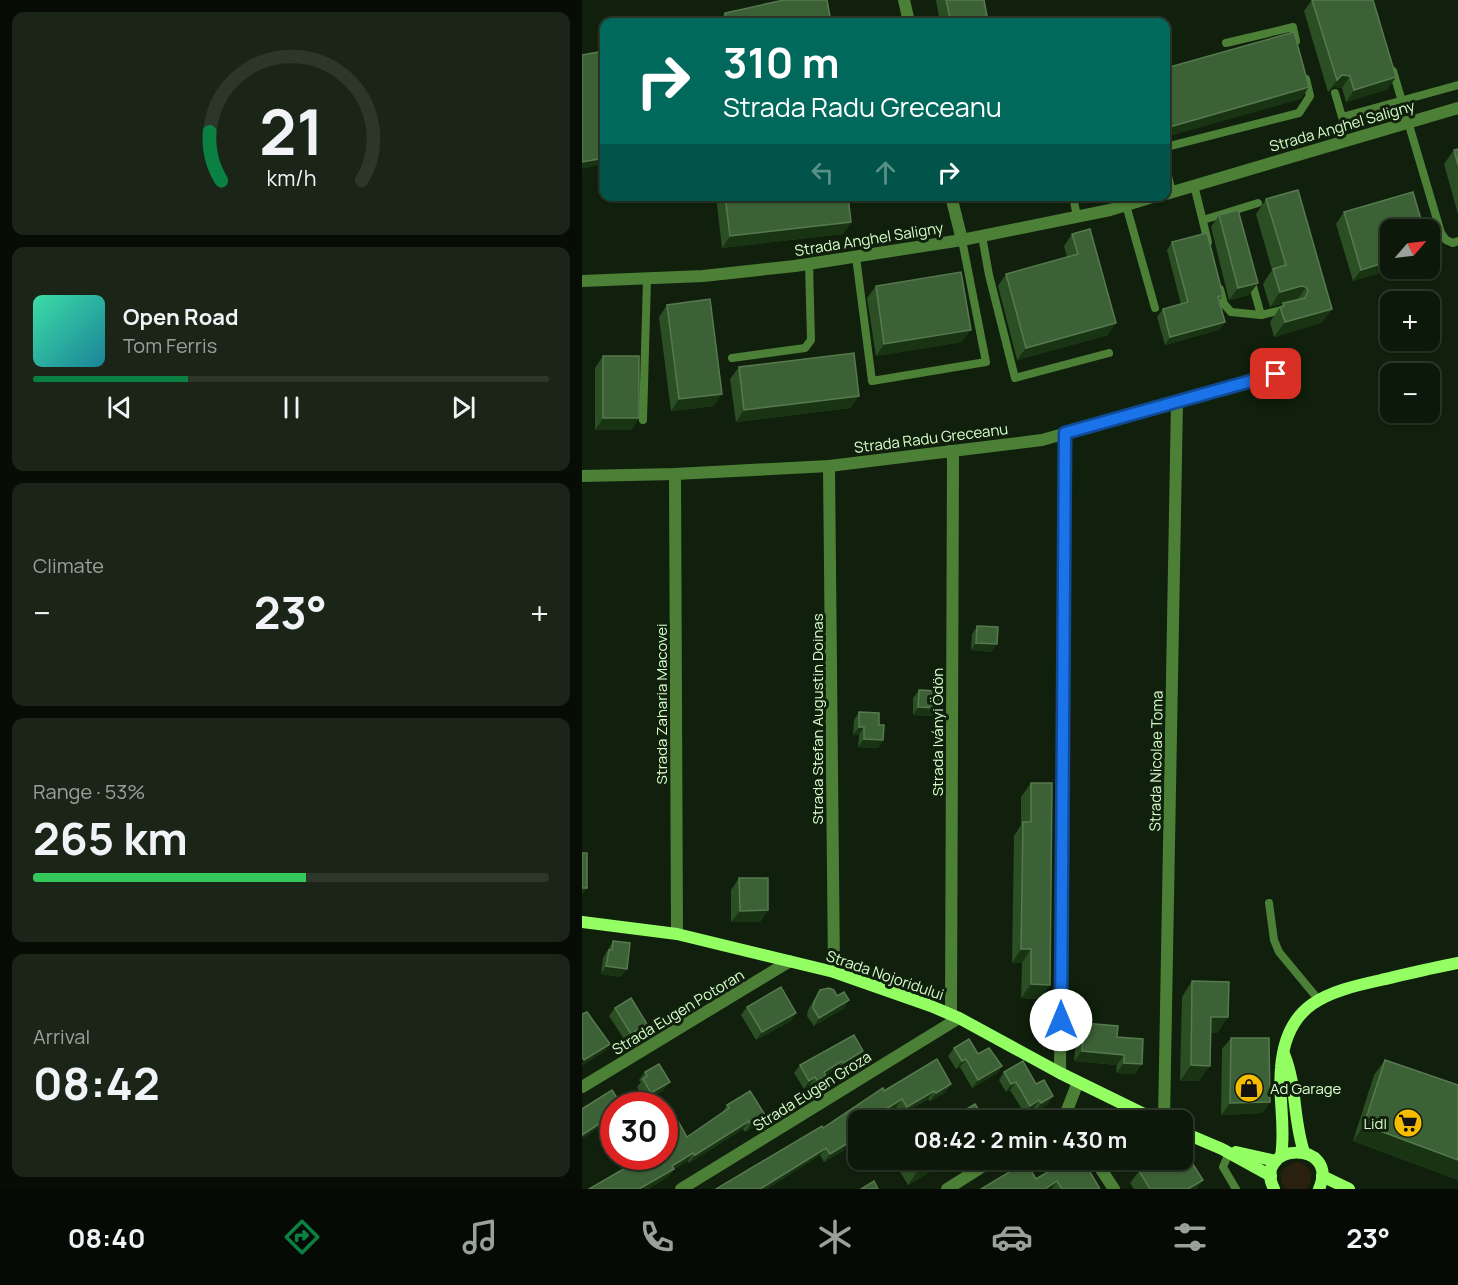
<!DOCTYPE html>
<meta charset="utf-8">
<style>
:root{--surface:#0c1809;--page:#1a2517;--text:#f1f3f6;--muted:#9aa09c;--line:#2c372a;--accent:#0b8043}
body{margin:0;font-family:Manrope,sans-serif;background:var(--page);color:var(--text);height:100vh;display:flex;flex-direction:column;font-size:22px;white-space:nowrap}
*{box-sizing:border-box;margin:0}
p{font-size:20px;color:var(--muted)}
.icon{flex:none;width:33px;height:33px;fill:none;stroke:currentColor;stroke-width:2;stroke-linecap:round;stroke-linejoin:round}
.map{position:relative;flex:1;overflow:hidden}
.details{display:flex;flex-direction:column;gap:12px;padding:12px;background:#070d05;width:582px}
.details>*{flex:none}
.hud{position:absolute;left:18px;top:18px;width:570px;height:183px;border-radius:12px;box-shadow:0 2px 4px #0004,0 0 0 2px var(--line);background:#00695c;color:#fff;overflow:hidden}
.needle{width:39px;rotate:62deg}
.buttons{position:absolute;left:798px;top:219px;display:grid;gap:12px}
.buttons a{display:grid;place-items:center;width:60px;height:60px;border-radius:12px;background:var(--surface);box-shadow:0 2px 4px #0004,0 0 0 2px var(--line);font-size:30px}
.speed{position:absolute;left:18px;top:1092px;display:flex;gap:12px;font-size:30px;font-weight:700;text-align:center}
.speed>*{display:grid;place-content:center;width:78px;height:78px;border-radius:50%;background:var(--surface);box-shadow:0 2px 4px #0004,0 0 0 2px var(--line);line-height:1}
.speed .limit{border:9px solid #d22;background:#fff;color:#111}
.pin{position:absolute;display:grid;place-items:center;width:51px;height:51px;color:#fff;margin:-26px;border-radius:12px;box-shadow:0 3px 9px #0006}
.me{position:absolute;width:66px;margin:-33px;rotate:0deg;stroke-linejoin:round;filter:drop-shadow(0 0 4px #0008)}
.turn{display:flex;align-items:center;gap:21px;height:126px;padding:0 24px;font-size:27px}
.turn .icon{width:78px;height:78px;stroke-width:2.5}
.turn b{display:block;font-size:42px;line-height:51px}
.lanes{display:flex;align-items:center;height:57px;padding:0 24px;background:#0003;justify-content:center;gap:30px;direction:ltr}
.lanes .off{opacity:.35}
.big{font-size:45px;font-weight:700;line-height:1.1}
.details .tile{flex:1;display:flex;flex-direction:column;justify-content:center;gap:9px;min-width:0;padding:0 21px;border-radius:12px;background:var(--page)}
.details .dial{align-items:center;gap:0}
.dial svg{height:156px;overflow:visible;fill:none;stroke:var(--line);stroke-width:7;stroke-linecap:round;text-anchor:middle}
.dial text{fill:var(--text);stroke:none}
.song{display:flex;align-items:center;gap:18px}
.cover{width:72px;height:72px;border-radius:9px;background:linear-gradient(135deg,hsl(160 70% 55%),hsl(190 70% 35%))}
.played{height:6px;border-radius:3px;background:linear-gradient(90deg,var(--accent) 30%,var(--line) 30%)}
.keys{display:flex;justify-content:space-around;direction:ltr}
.heat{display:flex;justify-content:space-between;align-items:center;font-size:33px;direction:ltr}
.charge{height:9px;border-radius:4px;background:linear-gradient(90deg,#34c759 53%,var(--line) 0)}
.trip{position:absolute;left:266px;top:1110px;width:345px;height:60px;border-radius:12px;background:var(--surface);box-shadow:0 2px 4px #0004,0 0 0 2px var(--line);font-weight:700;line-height:60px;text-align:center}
.menu{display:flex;height:96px;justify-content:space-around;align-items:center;background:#050a04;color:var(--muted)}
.menu .icon{width:42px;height:42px}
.menu .current{color:var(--accent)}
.menu b{font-size:27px;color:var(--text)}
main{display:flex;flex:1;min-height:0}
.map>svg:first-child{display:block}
.green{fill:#2a200f}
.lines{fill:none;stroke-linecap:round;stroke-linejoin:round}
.lane{stroke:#4d8037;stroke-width:8}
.street{stroke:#4d8037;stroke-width:12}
.secondary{stroke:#93ff62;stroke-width:12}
.wall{fill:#2b4e25}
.shaded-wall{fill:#183413}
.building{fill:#3d6136;stroke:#567a4e;stroke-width:1.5}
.route-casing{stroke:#114b97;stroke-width:15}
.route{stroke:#1a73e8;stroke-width:10}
.labels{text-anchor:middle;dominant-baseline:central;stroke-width:6;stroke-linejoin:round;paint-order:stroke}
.street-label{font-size:15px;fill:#d7ffcb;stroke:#10200c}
.poi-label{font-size:15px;fill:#d7ffcb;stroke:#10200c;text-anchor:start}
</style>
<main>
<section class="details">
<div class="tile dial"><svg viewBox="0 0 100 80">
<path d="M14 69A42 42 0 1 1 86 69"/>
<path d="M14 69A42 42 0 0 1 8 44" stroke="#0b8043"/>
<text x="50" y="56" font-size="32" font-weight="700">21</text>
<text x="50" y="72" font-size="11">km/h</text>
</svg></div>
<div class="tile">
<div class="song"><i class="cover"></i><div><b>Open Road</b><p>Tom Ferris</p></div></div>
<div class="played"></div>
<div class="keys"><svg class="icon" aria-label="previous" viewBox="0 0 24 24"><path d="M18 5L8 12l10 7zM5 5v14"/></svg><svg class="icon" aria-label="pause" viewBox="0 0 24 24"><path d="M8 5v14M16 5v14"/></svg><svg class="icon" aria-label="next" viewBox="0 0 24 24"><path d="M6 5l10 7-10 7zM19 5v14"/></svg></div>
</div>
<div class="tile"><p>Climate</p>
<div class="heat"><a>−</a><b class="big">23°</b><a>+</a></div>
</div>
<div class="tile"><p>Range · 53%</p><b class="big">265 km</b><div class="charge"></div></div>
<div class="tile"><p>Arrival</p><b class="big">08:42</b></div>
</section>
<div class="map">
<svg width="876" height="1189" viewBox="0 0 876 1189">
<rect width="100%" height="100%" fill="#10200c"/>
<path class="green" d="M714 1162C729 1164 733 1177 725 1189H704C694 1177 700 1165 714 1162Z"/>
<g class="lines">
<g class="lane">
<path d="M468 22 479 20"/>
<path d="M644 43 711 27 714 41"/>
<path d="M811 71 859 233 864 240 871 243 876 241"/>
<path d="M753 93 760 117 876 85"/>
<path d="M584 147 717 113 728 96 724 79"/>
<path d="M584 168 590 192"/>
<path d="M612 185 626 242"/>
<path d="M491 196 495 217"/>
<path d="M544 205 573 308"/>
<path d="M621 220 676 203"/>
<path d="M400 236 407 275 433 378 527 353"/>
<path d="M274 257 290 381 404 362 380 240"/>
<path d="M669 279 679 315"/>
<path d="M638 289 642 304 649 312 679 315 705 309"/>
<path d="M150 358 223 348 229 340 227 264"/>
<path d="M61 420 65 279"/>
<path d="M687 903 692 940 697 952 736 999"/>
<path d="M647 1153 641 1167 654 1189"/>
</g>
<g class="street">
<path d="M322 0 327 22"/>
<path d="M584 194 876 108"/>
<path d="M369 196 380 240"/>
<path d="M0 281 121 276 213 266 380 240 528 210 574 196"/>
<path d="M368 451 371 458 369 1014"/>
<path d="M247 466 252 972"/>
<path d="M93 474 95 934"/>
<path d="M0 476 93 474 247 466 460 440 694 374"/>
<path d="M478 1073 483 433"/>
<path d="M0 1087 208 961"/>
<path d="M473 1120 484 1113 496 1082"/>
<path d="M582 1120 595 402"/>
<path d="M513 1160 532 1189"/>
<path d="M99 1189 377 1018"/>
<path d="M365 1189 411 1160"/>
</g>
<g class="secondary">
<path d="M0 922 95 934 252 972 349 1006 377 1018 478 1073 574 1120"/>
<path d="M702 1054C715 1085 711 1120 722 1152"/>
<path d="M600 1132 640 1149 689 1176"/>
<path d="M654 1152 694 1161"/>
<path d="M699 1156C704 1127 696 1098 699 1068 704 1003 744 992 799 980 825 974 850 968 876 963"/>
<path d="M740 1176 767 1189"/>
<path d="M692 1189C669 1142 759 1139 737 1189"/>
</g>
</g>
<g class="wall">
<path d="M354 0H402L405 16 401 22H358Z"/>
<path d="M730 0 806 89 764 102 760 88 752 87 746 92 722 11Z"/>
<path d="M143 13 249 22H136Z"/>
<path d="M876 149V214L862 164 872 150Z"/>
<path d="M134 196H266L269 222 261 234 140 248Z"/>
<path d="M684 199 750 309 739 323 692 337 688 322 701 303 709 301 688 307 681 284 690 270 674 214Z"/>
<path d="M762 212 808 268H814L771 281 754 224Z"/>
<path d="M637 215 667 295 647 300 629 227Z"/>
<path d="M490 234 526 335 435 360 416 286 424 274 485 257 482 246Z"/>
<path d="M590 242 641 295 637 301 643 322 637 330 583 345 575 317 581 309 599 304 585 250Z"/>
<path d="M294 286 380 342 294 356 285 298Z"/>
<path d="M85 305 132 406 89 411 77 317Z"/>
<path d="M21 356 57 418 49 430H13V368Z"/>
<path d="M157 367 269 408 154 422 148 379Z"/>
<path d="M395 626 409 652 389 650 390 634Z"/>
<path d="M337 690 357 708 351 716 331 715V698Z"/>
<path d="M277 712 301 740 296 748 276 747 277 735H271L272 720Z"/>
<path d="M449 783 458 999 439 998 440 963H430L432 836 439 825V797Z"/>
<path d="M157 878 186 910 178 922H149V890Z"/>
<path d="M31 941 39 977 19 974 21 958Z"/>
<path d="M610 981 646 1017 635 1033H628L617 1081H598L600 997Z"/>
<path d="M238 990 262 1008 232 1026 225 1016 226 1010Z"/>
<path d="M165 1007 214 1013 209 1021 174 1040 159 1015Z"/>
<path d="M33 1008 65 1024 60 1032 44 1042 27 1016Z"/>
<path d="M502 1023 535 1037 553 1074 534 1073 535 1065 492 1061 495 1033Z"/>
<path d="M649 1038 688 1102 680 1113 639 1115 640 1049Z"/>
<path d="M372 1048 420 1066 414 1074 390 1088 378 1067 374 1069 366 1056Z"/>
<path d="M281 1051 276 1059 256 1071 254 1069 244 1075 239 1084 230 1089 228 1085 222 1089 212 1073 218 1065Z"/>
<path d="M355 1059 364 1092 348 1101 346 1099 319 1115 314 1107 301 1115 303 1117 300 1120H276L266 1143 261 1151 242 1162 238 1155 185 1189H134L241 1128Z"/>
<path d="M803 1060 876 1085V1180L771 1141 792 1075Z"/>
<path d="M63 1072 82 1090 63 1101 55 1087 59 1082 57 1080Z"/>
<path d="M422 1072 466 1104 454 1111 452 1108 443 1114 428 1090 424 1092 417 1080Z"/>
<path d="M145 1105 178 1123 163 1132 161 1129 107 1163 106 1161 92 1169 86 1177 66 1189H7L82 1156 84 1137 82 1134 83 1117 105 1137 140 1113Z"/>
<path d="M314 1160H368L326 1185 312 1162Z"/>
<path d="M486 1160 518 1189H399L454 1179Z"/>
<path d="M557 1171 621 1180 614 1189H552L548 1183Z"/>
</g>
<g class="shaded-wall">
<path d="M405 16 401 22H375Z"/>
<path d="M760 75 768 76 760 88 752 87 746 92 755 80Z"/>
<path d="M814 77 806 89 764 102 772 90Z"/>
<path d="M727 87 719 99 584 137V128Z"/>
<path d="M22 158V164L0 169V162Z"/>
<path d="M269 222 261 234 140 248 148 236Z"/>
<path d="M808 261V268H814L771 281 779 270Z"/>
<path d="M676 283 667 295 647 300 656 288Z"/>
<path d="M719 286 724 287 714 302 709 301 688 307 698 292Z"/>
<path d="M750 309 739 323 692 337 703 322Z"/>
<path d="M643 322 637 330 583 345 588 337Z"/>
<path d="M534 323 526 335 435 360 444 348Z"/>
<path d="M389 330 380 342 294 356 302 344Z"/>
<path d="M140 394 132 406 89 411 97 399Z"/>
<path d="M277 396 269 408 154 422 162 410Z"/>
<path d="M21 418H57L49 430H13Z"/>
<path d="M394 643 415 644 409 652 389 650Z"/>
<path d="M336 707 357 708 351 716 331 715Z"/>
<path d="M277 727H282L277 735H271Z"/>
<path d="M282 739 301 740 296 748 276 747Z"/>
<path d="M0 888H5L0 895Z"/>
<path d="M186 910 178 922H149L158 911Z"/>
<path d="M439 949H449L440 963H430Z"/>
<path d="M24 966 45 969 39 977 19 974Z"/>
<path d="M449 984 468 985 458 999 439 998Z"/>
<path d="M267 1000 262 1008 232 1026 237 1018Z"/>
<path d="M214 1013 209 1021 174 1040 180 1032Z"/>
<path d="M629 1017H646L635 1033H618Z"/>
<path d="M65 1024 60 1032 44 1042 49 1034Z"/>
<path d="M28 1044 22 1052 0 1066V1063L2 1060Z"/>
<path d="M281 1051 276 1059 256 1071 261 1063Z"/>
<path d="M500 1051 542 1055 535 1065 492 1061Z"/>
<path d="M384 1059 378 1067 374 1069 380 1061Z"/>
<path d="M260 1061 254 1069 237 1079 242 1072Z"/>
<path d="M542 1063 560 1064 553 1074 534 1073Z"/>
<path d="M609 1065 628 1066 617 1081H598Z"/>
<path d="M420 1066 414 1074 390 1088 396 1080Z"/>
<path d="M244 1076 239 1084 230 1089 236 1081Z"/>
<path d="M233 1077 228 1085 222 1089 227 1081Z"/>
<path d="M88 1082 82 1090 63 1101 69 1093Z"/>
<path d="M434 1082 428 1090 424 1092 429 1084Z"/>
<path d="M369 1084 364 1092 348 1101 354 1093Z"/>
<path d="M352 1091 346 1099 319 1115 325 1107Z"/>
<path d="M471 1096 466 1104 454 1111 459 1103Z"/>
<path d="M320 1099 314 1107 294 1120 299 1112Z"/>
<path d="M457 1100 452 1108 443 1114 448 1106Z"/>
<path d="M688 1102 680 1113 639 1115 648 1103Z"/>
<path d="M32 1114V1118L0 1139V1135Z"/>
<path d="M183 1115 178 1123 163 1132 169 1124Z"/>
<path d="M167 1121 161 1129 107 1163 113 1155Z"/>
<path d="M782 1125 876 1160V1180L771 1141Z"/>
<path d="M276 1133V1137L266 1143 261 1151 242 1162 248 1154 264 1140Z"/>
<path d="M244 1148 238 1155 185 1189H178Z"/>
<path d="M111 1153 106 1161 91 1170 92 1169 86 1177 66 1189H57L90 1166Z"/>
<path d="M353 1160H368L326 1185 337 1169Z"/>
<path d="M621 1180 614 1189H606Z"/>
<path d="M475 1181 470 1189H463Z"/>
</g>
<g class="building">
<path d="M202 0H245L249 22H145L143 13Z"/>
<path d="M364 0H402L405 16 375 22H369Z"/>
<path d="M730 0H791L814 77 772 90 768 76 760 75 755 80Z"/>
<path d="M712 32 727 87 584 128V68Z"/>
<path d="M22 51V158L0 162V55Z"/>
<path d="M876 149V165L872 150Z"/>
<path d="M716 190 750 309 703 322 698 307 702 306 701 303 723 298 726 291 724 287 719 286 698 292 691 269 704 265 684 199Z"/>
<path d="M831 192 842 230H808V261L779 270 762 212Z"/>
<path d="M143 196H266L269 222 148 236Z"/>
<path d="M656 210 676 283 656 288 637 215Z"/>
<path d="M508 229 534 323 444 348 424 274 496 254 490 234Z"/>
<path d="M625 233 641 295 636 297 643 322 588 337 581 309 606 302 590 242Z"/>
<path d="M379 272 389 330 302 344 294 286Z"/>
<path d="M128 299 140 394 97 399 85 305Z"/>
<path d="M272 353 277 396 162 410 157 367Z"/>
<rect x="21" y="356" width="36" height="62"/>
<path d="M395 626 416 627 415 644 394 643Z"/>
<path d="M337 690 357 691V708L336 707Z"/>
<path d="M277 712 297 713V725H302L301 740 282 739V727H277Z"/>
<path d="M449 783H470L468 985 449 984V949H439L441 822H449Z"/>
<rect x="0" y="853" width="5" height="35"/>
<path d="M157 878H186V910L158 911Z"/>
<path d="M31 941 48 943 45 969 24 966 27 950H30Z"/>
<path d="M610 981 647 982 646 1017H629L628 1066 609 1065Z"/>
<path d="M199 987 214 1013 180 1032 165 1007Z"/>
<path d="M247 988 252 990 255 996 262 992 267 1000 237 1018 231 1008 232 1002 238 990Z"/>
<path d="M49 998 65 1024 49 1034 33 1008Z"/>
<path d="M5 1012 28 1044 2 1060 0 1057V1014Z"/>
<path d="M502 1023 536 1026 535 1037 561 1039 560 1064 542 1063V1055L500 1051Z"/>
<path d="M272 1035 281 1051 261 1063 260 1061 242 1072 244 1076 236 1081 233 1077 227 1081 218 1065Z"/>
<path d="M649 1038H687L688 1102 648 1103Z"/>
<path d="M387 1039 396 1054 407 1048 420 1066 396 1080 384 1059 380 1061 372 1048Z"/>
<path d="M355 1059 369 1084 354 1093 352 1091 325 1107 320 1099 299 1112 303 1117 297 1120H276V1133L264 1140 266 1143 248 1154 244 1148 178 1189H134L240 1126 241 1128 301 1088 302 1091Z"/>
<path d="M803 1060 876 1085V1160L782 1125Z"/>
<path d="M441 1061 454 1084 462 1080 471 1096 459 1103 457 1100 448 1106 434 1082 429 1084 422 1072Z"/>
<path d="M77 1064 88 1082 69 1093 61 1079 65 1076 63 1072Z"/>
<path d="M30 1090 40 1106H32V1114L0 1135V1109Z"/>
<path d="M168 1091 183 1115 169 1124 167 1121 113 1155 111 1153 90 1166 92 1169 57 1189H7L64 1156H82V1138L91 1132 83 1117 91 1112 105 1137 147 1108 145 1105Z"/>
<path d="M393 1104 403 1120H366Z"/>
<path d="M530 1114 534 1120H520Z"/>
<path d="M600 1147 621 1180 606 1189H568L557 1171 575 1160H600Z"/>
<path d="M331 1160H353L337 1169Z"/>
<path d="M486 1160H501L518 1189H480L475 1181 463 1189H399L444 1162 454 1179Z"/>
<path d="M292 1181 296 1189H279Z"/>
</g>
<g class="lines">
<g class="route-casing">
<path id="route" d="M479 1020 483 433 694 374"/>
</g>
<use href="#route" class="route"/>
</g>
<defs>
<g id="shop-disc" transform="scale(1.5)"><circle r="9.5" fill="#f6bc00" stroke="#10200c"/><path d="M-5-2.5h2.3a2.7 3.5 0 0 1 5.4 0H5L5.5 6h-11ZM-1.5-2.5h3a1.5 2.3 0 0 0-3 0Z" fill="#111"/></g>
<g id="supermarket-disc" transform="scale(1.5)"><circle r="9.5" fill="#f6bc00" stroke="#10200c"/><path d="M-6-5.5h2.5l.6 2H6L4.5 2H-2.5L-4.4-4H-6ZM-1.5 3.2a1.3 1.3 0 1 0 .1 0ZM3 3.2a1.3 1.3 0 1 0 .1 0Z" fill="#111"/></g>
</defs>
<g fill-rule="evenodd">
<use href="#shop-disc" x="667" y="1088"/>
<use href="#supermarket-disc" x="826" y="1123"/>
</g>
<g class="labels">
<g class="street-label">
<text transform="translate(760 126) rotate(-16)">Strada Anghel Saligny</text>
<text transform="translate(287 239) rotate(-9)">Strada Anghel Saligny</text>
<text transform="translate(349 438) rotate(-7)">Strada Radu Greceanu</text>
<text transform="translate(79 704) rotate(-90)">Strada Zaharia Macovei</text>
<text transform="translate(235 719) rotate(-90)">Strada Stefan Augustin Doinas</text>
<text transform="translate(355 732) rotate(-90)">Strada Iványi Ödön</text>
<text transform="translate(574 761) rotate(-89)">Strada Nicolae Toma</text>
<text transform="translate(303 975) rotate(19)">Strada Nojoridului</text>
<text transform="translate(96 1012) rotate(-31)">Strada Eugen Potoran</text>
<text transform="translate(230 1091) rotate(-32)">Strada Eugen Groza</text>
</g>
<g class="poi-label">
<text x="688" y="1088">Ad Garage</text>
<text x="805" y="1123" text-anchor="end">Lidl</text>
</g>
</g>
</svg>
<div class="buttons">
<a><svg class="needle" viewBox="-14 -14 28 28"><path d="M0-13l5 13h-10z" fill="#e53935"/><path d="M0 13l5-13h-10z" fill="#9aa09c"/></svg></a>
<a>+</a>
<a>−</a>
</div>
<div class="speed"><div class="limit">30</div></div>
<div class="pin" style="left:694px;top:374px;background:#d93025"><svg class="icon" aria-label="arrive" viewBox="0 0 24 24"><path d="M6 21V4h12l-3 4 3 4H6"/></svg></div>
<svg class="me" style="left:479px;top:1020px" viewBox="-20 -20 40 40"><circle r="19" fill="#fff"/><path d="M0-13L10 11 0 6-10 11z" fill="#1a73e8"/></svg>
<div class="trip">08:42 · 2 min · 430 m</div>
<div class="hud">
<div class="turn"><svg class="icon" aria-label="right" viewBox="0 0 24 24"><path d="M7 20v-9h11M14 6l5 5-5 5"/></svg><div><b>310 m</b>Strada Radu Greceanu</div></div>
<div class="lanes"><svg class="icon off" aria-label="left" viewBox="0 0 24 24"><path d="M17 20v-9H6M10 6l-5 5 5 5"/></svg><svg class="icon off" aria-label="ahead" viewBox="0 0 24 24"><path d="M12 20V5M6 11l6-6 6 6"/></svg><svg class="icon" aria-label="right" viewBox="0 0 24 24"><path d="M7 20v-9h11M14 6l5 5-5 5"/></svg></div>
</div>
</div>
</main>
<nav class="menu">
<b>08:40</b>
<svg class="icon current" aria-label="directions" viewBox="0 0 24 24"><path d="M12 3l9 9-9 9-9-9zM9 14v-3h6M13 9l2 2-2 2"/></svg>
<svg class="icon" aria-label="music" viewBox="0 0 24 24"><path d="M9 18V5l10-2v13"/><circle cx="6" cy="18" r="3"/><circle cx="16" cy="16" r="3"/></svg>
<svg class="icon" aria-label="phone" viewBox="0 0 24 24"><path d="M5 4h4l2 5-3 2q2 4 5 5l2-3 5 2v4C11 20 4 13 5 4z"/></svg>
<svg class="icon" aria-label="climate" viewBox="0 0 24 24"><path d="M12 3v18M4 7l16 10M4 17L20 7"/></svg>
<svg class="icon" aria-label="car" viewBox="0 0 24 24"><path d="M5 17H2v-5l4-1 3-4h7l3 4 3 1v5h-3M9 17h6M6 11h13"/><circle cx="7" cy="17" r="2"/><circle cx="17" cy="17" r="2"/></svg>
<svg class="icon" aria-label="filters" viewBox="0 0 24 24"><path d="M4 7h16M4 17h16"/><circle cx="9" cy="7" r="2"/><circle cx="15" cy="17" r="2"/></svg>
<b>23°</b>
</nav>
